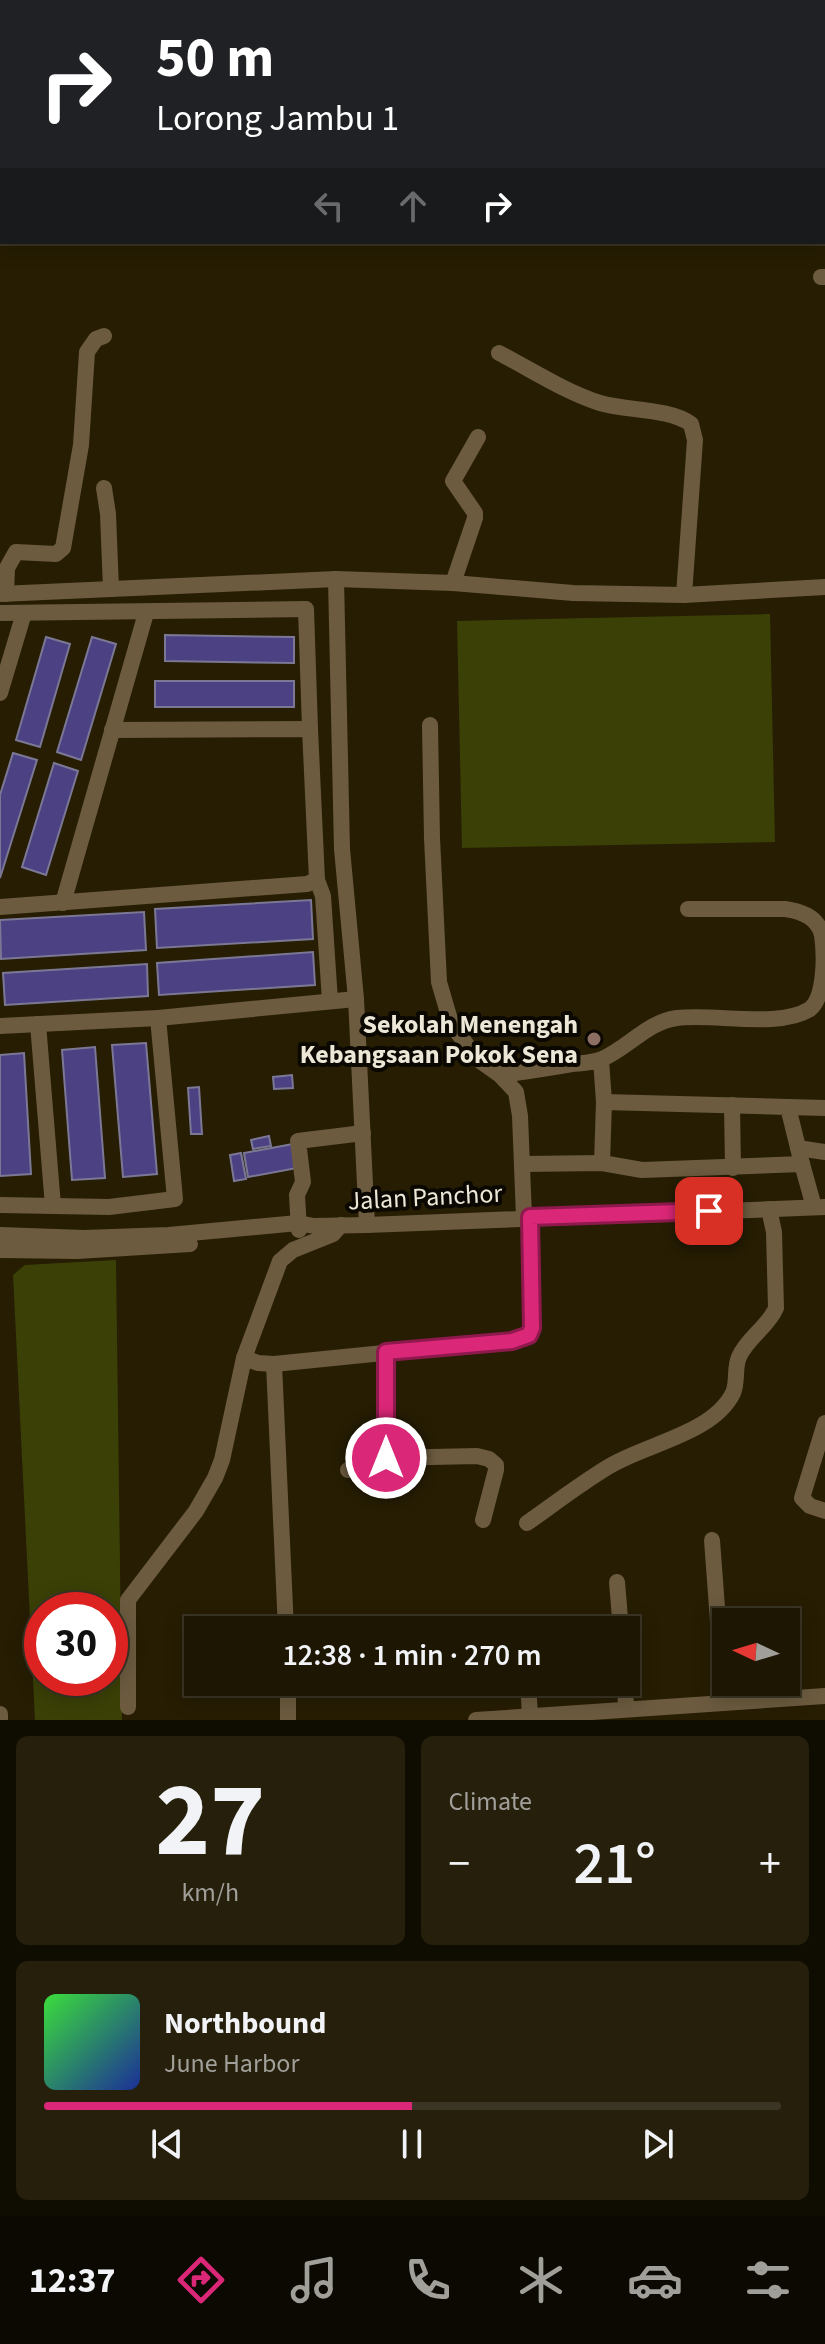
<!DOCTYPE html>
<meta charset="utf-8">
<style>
:root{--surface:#1c1602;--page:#251f0c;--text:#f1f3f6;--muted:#a09f99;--line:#3a3524;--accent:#db2777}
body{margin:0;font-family:"Source Sans 3",sans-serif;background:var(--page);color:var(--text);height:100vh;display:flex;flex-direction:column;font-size:30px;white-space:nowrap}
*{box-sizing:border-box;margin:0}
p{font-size:26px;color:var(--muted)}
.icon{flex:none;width:44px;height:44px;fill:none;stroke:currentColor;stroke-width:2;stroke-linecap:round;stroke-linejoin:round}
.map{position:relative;height:1720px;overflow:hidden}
.details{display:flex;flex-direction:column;gap:16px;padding:16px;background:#0f0c01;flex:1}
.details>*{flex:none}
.banner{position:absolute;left:0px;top:0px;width:826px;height:244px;box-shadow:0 4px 20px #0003,0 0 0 2px var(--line);background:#202124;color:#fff;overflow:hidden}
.needle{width:52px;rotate:274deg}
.tools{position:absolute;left:712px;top:1608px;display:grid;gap:16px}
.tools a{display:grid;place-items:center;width:88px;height:88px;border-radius:0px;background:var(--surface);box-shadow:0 4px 20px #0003,0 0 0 2px var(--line);font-size:40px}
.speed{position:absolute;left:24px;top:1592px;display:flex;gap:16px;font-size:40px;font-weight:700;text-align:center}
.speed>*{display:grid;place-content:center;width:104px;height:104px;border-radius:50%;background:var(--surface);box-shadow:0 4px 20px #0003,0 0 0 2px var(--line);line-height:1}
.speed .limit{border:12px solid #d22;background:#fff;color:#111}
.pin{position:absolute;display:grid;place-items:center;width:68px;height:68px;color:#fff;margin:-34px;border-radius:16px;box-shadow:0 4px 12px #0006}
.me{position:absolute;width:88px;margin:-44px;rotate:0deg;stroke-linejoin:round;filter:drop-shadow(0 0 6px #0008)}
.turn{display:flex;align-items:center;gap:28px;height:168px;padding:0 24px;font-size:36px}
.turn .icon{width:104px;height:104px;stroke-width:2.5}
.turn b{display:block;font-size:56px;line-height:68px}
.lanes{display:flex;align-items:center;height:76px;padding:0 24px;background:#0003;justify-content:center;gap:40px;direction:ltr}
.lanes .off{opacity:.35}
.big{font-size:60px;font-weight:600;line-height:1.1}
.details .widget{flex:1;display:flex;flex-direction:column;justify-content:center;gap:12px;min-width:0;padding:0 28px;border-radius:12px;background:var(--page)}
.details .dial{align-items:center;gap:0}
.dial b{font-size:104px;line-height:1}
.song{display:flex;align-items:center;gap:24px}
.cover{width:96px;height:96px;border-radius:12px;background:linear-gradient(135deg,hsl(120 70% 55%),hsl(230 70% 35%))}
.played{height:8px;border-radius:4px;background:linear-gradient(90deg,var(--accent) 50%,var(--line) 50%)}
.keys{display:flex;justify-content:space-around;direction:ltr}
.heat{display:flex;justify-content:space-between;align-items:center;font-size:44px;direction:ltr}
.details .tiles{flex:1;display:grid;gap:16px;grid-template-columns:1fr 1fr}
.widget:last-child{grid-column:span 2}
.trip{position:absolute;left:184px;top:1616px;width:456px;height:80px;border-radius:0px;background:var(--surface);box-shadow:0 4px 20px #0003,0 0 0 2px var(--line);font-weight:600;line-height:80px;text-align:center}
.menu{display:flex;height:128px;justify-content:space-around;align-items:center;background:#0b0901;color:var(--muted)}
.menu .icon{width:56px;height:56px}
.menu .selected{color:var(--accent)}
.menu b{font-size:36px;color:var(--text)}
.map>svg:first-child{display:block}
.green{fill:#3b4007;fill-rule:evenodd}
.building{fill:#4c4182;stroke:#7b7895;stroke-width:2}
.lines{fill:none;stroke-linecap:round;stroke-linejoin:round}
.minor{stroke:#6c5b3f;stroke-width:16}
.route-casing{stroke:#8e194d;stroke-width:20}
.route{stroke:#db2777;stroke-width:14}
.education-dot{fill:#8d6e63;stroke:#0b0801;stroke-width:3}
.labels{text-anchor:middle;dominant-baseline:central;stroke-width:8;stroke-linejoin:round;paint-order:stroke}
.poi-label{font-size:26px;font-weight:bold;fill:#ede7d8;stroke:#0b0801;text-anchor:end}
.street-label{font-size:26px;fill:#ede7d8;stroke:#0b0801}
</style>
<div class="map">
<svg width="825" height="1720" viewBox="0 0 825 1720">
<rect width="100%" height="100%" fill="#261d03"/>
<g class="green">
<path d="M770 614 775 842 462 848 457 621Z"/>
<path d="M116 1260 122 1720H35L13 1275 25 1265ZM42 1610H110V1678H42Z"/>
</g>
<g class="building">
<path d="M165 635 294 637V663L165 661Z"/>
<path d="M46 637 70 644 40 747 16 740Z"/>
<path d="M92 637 116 644 81 760 57 752Z"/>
<rect x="155" y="681" width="139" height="26"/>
<path d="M13 753 37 760 0 878V795Z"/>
<path d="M54 763 78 771 46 875 22 867Z"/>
<path d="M311 900 313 939 157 948 155 909Z"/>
<path d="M144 912 146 950 1 959 0 920Z"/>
<path d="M313 952 315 985 159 995 157 963Z"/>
<path d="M147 964 148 996 5 1005 3 973Z"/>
<path d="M146 1043 157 1174 123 1177 112 1045Z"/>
<path d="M95 1047 105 1178 72 1180 62 1050Z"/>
<path d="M24 1053 31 1174 0 1176V1055Z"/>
<path d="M292 1075 293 1088 274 1089 273 1077Z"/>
<path d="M199 1087 202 1134H191L188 1088Z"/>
<path d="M269 1136 271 1146 253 1149 251 1140Z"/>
<path d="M293 1144 297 1168 248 1177 244 1153Z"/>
<path d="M241 1153 246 1179 234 1181 230 1155Z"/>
</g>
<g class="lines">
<g class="minor">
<path d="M821 277H825"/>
<path d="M499 353C532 370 565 392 600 403 627 411 669 408 691 424L695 440 684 595"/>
<path d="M104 488 108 514 111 589"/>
<path d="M336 579 342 849 356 999 367 1225"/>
<path d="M453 583 475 518V513L453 481 478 437"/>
<path d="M0 594 336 579 453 583 573 593 684 595 825 587"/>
<path d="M6 594 7 568 16 552 56 554 63 548 81 445 87 352 96 339 104 336"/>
<path d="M0 613 306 609 310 729"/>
<path d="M0 693 24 613"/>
<path d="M430 725 432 838 439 982 451 1023 476 1058 500 1075 516 1092 520 1116 524 1217"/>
<path d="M317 880 323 896 330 1001"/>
<path d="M63 903 146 613"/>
<path d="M0 907 307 884 317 880 310 729 112 730"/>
<path d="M38 1024 53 1206"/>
<path d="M0 1026 158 1018 356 999"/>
<path d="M601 1060 604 1102 602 1163"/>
<path d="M500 1075C524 1072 548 1068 572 1064 581 1063 594 1063 602 1059 628 1048 647 1022 677 1018 714 1013 778 1029 810 1009 825 997 825 956 822 935 818 917 800 911 785 909H688"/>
<path d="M604 1102 788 1107 802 1164"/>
<path d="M732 1105 733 1168"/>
<path d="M788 1107 825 1108"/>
<path d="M798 1148 825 1152"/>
<path d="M523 1164 602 1163 642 1170 802 1164 814 1207"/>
<path d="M0 1205 109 1207 175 1199 158 1018"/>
<path d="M299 1230 297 1195 303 1182 298 1141 363 1133"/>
<path d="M0 1235 84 1238 169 1235 298 1223 314 1226 367 1225 825 1207"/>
<path d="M0 1250 77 1251 190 1244"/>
<path d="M386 1352V1458"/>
<path d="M244 1358 258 1363 274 1364 523 1339 529 1335 532 1328 530 1217"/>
<path d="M274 1364 286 1630"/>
<path d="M825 1423 802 1498 810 1506 825 1511"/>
<path d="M348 1470H360L386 1458 477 1456 489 1459 496 1465V1470L483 1520"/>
<path d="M527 1523C554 1504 580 1484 608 1467 645 1444 713 1434 733 1393 738 1382 734 1368 739 1357 747 1338 768 1327 776 1308L774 1232 769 1209"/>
<path d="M712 1540 724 1702"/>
<path d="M617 1582 621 1630"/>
<path d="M528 1682 530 1716"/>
<path d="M625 1682 626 1708"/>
<path d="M128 1707V1600L196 1511 215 1478 222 1460 244 1358 280 1261 293 1250 333 1234 341 1225"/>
<path d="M0 1714V1720"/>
<path d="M288 1720V1682"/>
<path d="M476 1720 825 1696"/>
</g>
</g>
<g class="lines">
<g class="route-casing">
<path id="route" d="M386 1458V1352L512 1341 529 1335 532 1328 530 1217 709 1211"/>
</g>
<use href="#route" class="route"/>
</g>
<circle class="education-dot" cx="594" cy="1039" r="8"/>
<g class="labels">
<g class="poi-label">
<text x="578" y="1024">Sekolah Menengah<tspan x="578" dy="30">Kebangsaan Pokok Sena</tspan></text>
</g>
<g class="street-label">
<text transform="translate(425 1197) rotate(-3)">Jalan Panchor</text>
</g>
</g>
</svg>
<div class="tools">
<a><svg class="needle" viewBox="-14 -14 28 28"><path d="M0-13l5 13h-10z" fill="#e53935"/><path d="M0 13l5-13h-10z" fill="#a09f99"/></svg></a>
</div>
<div class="speed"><div class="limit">30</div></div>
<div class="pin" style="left:709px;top:1211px;background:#d93025"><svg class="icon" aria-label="arrive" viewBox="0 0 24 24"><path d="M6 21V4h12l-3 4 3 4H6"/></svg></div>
<svg class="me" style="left:386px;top:1458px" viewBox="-20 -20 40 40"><circle r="17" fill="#db2777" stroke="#fff" stroke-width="3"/><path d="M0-11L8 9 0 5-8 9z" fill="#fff"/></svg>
<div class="trip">12:38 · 1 min · 270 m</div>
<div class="banner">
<div class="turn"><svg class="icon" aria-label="right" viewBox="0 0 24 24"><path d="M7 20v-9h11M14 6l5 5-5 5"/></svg><div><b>50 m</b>Lorong Jambu 1</div></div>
<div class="lanes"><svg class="icon off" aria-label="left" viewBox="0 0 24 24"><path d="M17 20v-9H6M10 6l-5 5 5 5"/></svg><svg class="icon off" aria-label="ahead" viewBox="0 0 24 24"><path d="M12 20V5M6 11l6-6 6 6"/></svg><svg class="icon" aria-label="right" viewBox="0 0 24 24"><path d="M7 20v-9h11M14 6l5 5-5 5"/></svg></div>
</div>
</div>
<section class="details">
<div class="tiles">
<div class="widget dial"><b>27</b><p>km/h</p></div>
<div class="widget"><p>Climate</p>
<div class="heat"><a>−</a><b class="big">21°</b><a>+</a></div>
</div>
<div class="widget">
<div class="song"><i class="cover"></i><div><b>Northbound</b><p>June Harbor</p></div></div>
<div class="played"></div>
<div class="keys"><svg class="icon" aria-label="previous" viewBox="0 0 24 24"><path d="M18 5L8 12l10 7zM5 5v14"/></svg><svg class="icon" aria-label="pause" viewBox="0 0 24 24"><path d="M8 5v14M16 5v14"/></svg><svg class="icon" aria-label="next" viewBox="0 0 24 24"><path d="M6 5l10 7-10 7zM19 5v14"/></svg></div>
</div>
</div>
</section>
<nav class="menu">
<b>12:37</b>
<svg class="icon selected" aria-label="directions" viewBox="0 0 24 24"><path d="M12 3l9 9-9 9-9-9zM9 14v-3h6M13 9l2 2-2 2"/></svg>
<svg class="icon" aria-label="music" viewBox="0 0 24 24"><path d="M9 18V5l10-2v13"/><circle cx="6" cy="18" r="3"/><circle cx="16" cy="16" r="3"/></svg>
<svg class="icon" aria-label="phone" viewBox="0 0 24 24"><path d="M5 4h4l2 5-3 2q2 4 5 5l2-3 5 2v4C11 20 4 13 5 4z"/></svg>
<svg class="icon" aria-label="climate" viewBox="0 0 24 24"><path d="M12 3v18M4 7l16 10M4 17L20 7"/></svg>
<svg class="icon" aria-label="car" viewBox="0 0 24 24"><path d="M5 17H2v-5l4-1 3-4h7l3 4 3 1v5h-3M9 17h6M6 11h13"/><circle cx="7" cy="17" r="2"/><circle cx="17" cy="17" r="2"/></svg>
<svg class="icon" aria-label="filters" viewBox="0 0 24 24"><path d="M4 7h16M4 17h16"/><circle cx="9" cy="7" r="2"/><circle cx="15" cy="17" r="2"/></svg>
</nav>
